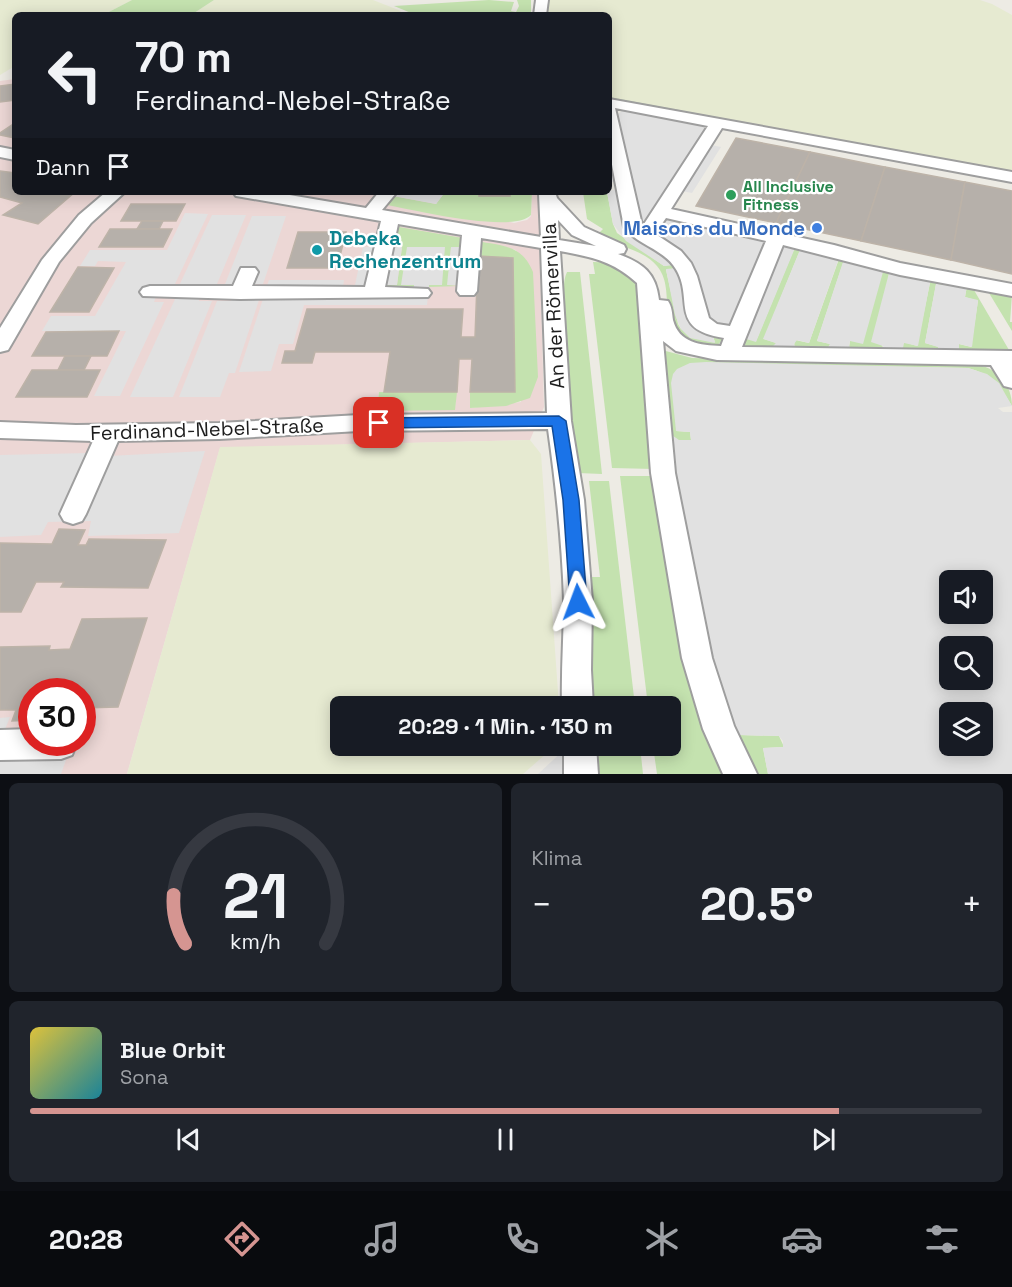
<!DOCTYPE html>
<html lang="de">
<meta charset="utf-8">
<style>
:root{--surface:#171b24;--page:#20242c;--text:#f1f3f6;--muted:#9ea1a6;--line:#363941;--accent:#d59591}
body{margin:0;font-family:"Space Grotesk",sans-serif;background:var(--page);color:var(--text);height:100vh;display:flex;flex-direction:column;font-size:22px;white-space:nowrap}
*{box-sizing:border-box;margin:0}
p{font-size:20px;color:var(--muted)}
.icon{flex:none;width:33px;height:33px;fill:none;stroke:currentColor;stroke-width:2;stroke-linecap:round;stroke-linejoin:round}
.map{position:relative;height:774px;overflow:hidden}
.details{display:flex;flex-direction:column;gap:9px;padding:9px;background:#0d0f14;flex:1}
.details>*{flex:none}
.guide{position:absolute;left:12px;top:12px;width:600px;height:183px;border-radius:9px;box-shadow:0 3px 15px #0003;background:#171b24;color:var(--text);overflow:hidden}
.controls{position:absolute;left:939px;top:570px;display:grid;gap:12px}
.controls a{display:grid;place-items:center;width:54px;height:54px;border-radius:9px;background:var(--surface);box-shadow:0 3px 15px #0003;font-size:30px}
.speed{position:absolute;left:18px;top:678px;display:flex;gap:12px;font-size:30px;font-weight:700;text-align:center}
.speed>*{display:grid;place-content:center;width:78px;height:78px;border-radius:50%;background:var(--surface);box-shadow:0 3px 15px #0003;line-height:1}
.speed .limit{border:9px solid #d22;background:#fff;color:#111}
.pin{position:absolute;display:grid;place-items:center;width:51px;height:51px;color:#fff;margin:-26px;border-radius:12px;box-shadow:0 3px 9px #0006}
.me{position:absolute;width:66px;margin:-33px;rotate:357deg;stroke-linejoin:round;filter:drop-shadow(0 0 4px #0008)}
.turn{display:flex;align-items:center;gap:21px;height:126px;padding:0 24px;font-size:27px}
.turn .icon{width:78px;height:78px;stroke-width:2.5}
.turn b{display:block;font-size:42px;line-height:51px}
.then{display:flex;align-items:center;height:57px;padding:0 24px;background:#0003;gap:12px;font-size:22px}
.big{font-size:45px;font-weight:600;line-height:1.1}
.details .card{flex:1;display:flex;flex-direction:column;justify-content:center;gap:9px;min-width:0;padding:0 21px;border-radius:9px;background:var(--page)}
.details .dial{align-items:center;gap:0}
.dial svg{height:156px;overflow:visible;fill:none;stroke:var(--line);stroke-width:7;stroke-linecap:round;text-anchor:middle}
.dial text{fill:var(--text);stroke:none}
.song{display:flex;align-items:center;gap:18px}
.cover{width:72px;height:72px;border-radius:9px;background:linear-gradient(135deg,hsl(50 70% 55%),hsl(190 70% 35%))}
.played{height:6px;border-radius:3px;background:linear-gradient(90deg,var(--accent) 85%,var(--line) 85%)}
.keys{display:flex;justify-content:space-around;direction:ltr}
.heat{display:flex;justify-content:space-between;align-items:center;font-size:33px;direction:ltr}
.details .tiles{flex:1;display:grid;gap:9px;grid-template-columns:1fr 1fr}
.card:last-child{grid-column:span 2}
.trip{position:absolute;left:330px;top:696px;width:351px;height:60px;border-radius:9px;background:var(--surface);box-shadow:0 3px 15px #0003;font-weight:600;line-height:60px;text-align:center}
.tab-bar{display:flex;height:96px;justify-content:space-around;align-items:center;background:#090b0e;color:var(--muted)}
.tab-bar .icon{width:42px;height:42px}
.tab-bar .current{color:var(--accent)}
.tab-bar b{font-size:27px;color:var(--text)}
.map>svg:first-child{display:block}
.commercial{fill:#ecd7d5;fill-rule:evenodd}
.farmland{fill:#e6ead1}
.grass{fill:#c4e2af}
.parking{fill:#e1e1e1;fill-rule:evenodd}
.building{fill:#b6b0aa;stroke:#bdb3a8;stroke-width:1.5}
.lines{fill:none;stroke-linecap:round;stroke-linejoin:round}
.minor-casing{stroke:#9e9e9e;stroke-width:4}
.minor{fill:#fff;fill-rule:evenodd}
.route{fill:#1a73e8;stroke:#114b97;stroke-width:1.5}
.leisure-dot{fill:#2e9e5b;stroke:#fff;stroke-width:2}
.shop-dot{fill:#3f7fe0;stroke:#fff;stroke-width:2}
.culture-dot{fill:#0f9aa8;stroke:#fff;stroke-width:2}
.labels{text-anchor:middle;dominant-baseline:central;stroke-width:4.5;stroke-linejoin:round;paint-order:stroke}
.far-leisure-label{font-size:16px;font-weight:bold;fill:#27864d;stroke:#fff;text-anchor:start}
.shop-label{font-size:20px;font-weight:bold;fill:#366cbe;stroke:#fff;text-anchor:end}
.culture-label{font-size:20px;font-weight:bold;fill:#0d838f;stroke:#fff;text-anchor:start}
.street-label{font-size:20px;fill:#1d1d1d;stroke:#fff}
</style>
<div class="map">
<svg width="1012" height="774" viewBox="0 0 1012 774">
<rect width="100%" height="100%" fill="#edebe4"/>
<path class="commercial" d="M15 79V192H445L436 204 514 223 527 220 531 216 532 192H538L544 407 530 440 220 448 127 774H0V81ZM477 241 516 250 521 402 470 408 471 392H515L513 258H501ZM379 392H456L455 409 377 411ZM32 692H82V742H32Z"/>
<g class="farmland">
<path d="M0 0H132L103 15H15V66L0 75Z"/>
<path d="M214 0H373L401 11 397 15H191Z"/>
<path d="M547 0H980L992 4 1012 15V172L609 97V15H546Z"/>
<path d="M530 440 541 454 559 706H340V746H555L523 774H127L220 447Z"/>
</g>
<g class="grass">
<path d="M132 0H214L191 15H103Z"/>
<path d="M489 0 514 2 511 11 516 12 519 6 517 0H531V15H416L394 6Z"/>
<path d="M609 97 1012 172V174L609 99Z"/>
<path d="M445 192H479V196L532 192 531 215C513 234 414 210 387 205L393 196 436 204Z"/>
<path d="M583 192H607L613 224 617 233 664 266 675 264 677 268 666 270 678 324 681 329 715 342 713 336H721L723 339 720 345C712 348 700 347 693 343 653 320 677 290 657 266 643 249 614 245 595 237L603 229 587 219Z"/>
<path d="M399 227 463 238 462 247H451L448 285 459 286 429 287V285H402H414V288H384V285H397L402 247H390L394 229Z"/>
<path d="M477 241C503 246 522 245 533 272L538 377 530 398 506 406 470 408V392L515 391 513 258 478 256Z"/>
<path d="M783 245 811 252 800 250 764 339 776 343 775 346 771 348H744L741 346 743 338 756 341 794 249Z"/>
<path d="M839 259 856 264 843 263 817 341 830 344 829 347 796 348 794 346 795 340 809 343Z"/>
<path d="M593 262C613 262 626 269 638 284L654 469 612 468 589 274H595Z"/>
<path d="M873 267 900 273 902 276 889 273 881 344 884 349 852 350 849 348 850 341H852Z"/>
<path d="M567 272H580L602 474 578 473C566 418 564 359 564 303 565 292 562 283 567 272Z"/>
<path d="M919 278 945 283 950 286 936 284 925 343 939 347 938 351 905 350 902 347 904 342 917 346 930 283 918 280Z"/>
<path d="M971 285 1009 350H957L959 344 971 347 978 301 965 297 967 286Z"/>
<path d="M986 288 1012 294 1010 322H1012V331Z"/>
<path d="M662 350 692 358 978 365C999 369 1012 386 1012 406 1000 386 991 374 968 368L690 363 676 431 690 432 691 440 679 441 669 433Z"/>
<path d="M379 392H457L455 410 377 411Z"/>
<path d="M620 476H655L724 774H657L653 746H670V706H648Z"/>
<path d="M589 481H609L635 706H591V577H600Z"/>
<path d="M739 735 779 736 784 747 763 748 768 774H754L736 739Z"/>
<path d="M595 746H640L643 774H598Z"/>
</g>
<g class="parking">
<path d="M609 106 618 114 623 110 705 126 704 130 722 127 711 145 721 147 692 193 682 191 673 206 676 211 967 286 965 297 978 300 972 347 959 344V351H938V347L925 343 936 284 949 286 945 283 919 278 918 280 930 282 918 346 904 343 903 348 905 350 884 349 883 346 871 342 889 273 902 275 873 267 871 269 883 272 863 344 850 341 849 346 852 350 827 349 830 344 817 341 843 262 856 264 839 258 809 343 797 340 794 344 796 348H771L776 343 763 339 800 250 811 252 783 245 795 248 756 342 743 338 741 346 744 348 716 347 723 339 721 336H713L715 343 690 338 681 329 675 315 666 269 677 268 675 265 664 266 626 241 613 224 607 192 617 189 616 182H609Z"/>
<path d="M396 192H445L436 204 393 196Z"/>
<path d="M185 213 208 214 175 284H165V286H179L212 215H246L217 284H206L204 288H235L236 284H225L252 216H286L263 284H250L249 288H266L269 280H344L343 287 368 288V285H355L363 247H402L397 285H384V288H414V285H401L407 247H445L442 285H429L427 305H304L293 344H279L271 371 239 372 263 299 277 298H246L259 300 235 373H229L220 397H179L217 301H231L232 298H199V301H212L173 397H130L176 297H156L154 302H164L120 396H94L126 331H42L51 316H95L126 262 98 261 95 266H80L90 250H167Z"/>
<path d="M451 247H462L459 285H447Z"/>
<path d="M706 362 968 368 987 374 999 383 1012 406 998 408 1003 412H1012V774H768L763 748 783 747V741L779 736 739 735 724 708 713 672 689 537 676 493 669 433 679 440H691L690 432 676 431 671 383 673 374 677 369 690 363ZM950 580H982V614H950ZM950 646H982V680H950ZM950 712H982V746H950Z"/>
<path d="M205 451 179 533 88 536 91 521 48 522 41 535 0 537V455L89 453 109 456Z"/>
<path d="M10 717 4 732 32 742 72 743 61 774H0V718Z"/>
<path d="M566 748 565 774H538Z"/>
</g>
<g class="building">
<path d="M15 84V100L0 102V86Z"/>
<path d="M15 123V138L0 135V133Z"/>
<path d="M736 138 810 152 776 223 696 206Z"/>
<path d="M810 152 885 167 861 241 776 223Z"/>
<path d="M885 167 965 182 951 260 861 241Z"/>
<path d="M0 171 15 173V192H75L38 224 3 215 22 203 0 197Z"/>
<path d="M965 182 1012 191V274L951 260Z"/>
<rect x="479" y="192" width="31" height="4"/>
<path d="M131 204H185L176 221H121Z"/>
<path d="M142 221H163L159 229H137Z"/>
<path d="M110 229H172L163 247H99Z"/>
<path d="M298 232H346L337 268H287Z"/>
<path d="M478 256 513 258 515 392H470L472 359H459L457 392H384L390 352H315L312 363H282L285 351H295L307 309H463L461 337H475Z"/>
<path d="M78 267 114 268 89 312H50Z"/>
<path d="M119 331 107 356H32L46 332Z"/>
<path d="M65 356H91L84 370H58Z"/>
<path d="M32 370H100L87 397H16Z"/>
<path d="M59 529 85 530 78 545H86L89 539 166 540 148 588 61 587 64 582H36L21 612H0V543L52 544Z"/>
<path d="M147 618 118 707 82 708V692H32V720L12 721 16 710H0V647L50 646 49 650 70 649 82 619Z"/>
</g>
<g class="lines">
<g class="minor-casing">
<g id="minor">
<path d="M536 0H548L546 15H534Z"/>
<path d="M609 99 1012 172V182L722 128 671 209 834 245 900 263 1012 284V296L900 275 783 245 742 347 1012 351V388L1004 386 991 365 717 360 676 351 663 341 675 473 712 658 734 726 757 774H723L703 729 682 658 651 473 637 283C613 261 592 257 560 251L571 421 584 500 592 601 591 670 593 706H562C561 670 564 635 564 600 562 542 556 486 548 429L359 431 219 439 118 441 86 514 82 521 73 524 64 521 60 514 93 441 0 438V422L76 425 219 423 359 415 547 413 541 248 481 238 477 291 474 295H460L457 291 462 235 398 224 385 287 428 289 431 293 428 297 240 299 143 296 140 292 143 288 150 286H233L241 268H255L258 272 252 286 365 287 381 221 242 197 236 196 233 192H272L366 208 379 192H397L382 210 541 237 539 194 541 192H555L557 198 584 227 624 245 626 249 624 253 618 254C643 263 656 273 659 300L668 301C672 307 672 313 673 320 679 343 700 345 721 346L724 338C665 329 697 296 673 265 660 248 636 244 624 227L609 149ZM615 108 708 126 644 224 647 228H659L666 218 766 241 730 326 717 324 709 318 697 276 691 263 681 251 642 225ZM558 220 572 235 596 246 559 240Z"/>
<path d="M0 147 15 150V160L0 157Z"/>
<path d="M106 192H125L91 223 59 262 11 345 8 350 0 352V328L42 260 79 215Z"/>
<path d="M32 729V742H77L72 755 61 759 0 760V730Z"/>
<path d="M564 746H596L598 774H564Z"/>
</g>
</g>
<use href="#minor" class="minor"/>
</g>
<path class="route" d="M559 416 566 421 579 500 587 602 585 607 578 609 572 607 570 602 563 500 552 426 379 428 372 423 379 418Z"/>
<circle class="leisure-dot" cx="731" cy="195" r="6"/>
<circle class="shop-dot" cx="817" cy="228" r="6"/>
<circle class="culture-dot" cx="317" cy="250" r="6"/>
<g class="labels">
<g class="far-leisure-label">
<text x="743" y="186">All Inclusive<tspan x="743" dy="18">Fitness</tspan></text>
</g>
<g class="shop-label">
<text x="805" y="228">Maisons du Monde</text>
</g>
<g class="culture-label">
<text x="329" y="238">Debeka<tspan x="329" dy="23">Rechenzentrum</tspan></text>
</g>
<g class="street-label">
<text transform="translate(553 306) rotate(-93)">An der Römervilla</text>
<text transform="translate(207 429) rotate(-2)">Ferdinand-Nebel-Straße</text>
</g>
</g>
</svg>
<div class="controls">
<a><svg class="icon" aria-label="sound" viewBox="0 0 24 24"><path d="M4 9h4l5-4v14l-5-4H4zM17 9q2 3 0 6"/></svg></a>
<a><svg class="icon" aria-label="search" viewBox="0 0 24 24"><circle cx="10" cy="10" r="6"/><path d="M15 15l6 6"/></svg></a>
<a><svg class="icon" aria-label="layers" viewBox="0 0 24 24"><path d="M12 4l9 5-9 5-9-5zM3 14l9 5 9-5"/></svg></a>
</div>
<div class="speed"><div class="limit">30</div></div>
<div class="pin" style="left:379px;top:423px;background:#d93025"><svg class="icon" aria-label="arrive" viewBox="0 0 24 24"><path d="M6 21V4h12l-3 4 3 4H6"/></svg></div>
<svg class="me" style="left:578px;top:602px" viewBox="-20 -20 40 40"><path d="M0-17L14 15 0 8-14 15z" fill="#1a73e8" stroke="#fff" stroke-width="4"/></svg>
<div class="trip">20:29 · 1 Min. · 130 m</div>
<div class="guide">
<div class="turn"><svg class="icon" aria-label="left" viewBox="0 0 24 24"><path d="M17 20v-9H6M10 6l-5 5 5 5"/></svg><div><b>70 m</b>Ferdinand-Nebel-Straße</div></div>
<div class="then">Dann<svg class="icon" aria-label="arrive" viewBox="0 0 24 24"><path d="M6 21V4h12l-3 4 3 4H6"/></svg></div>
</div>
</div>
<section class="details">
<div class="tiles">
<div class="card dial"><svg viewBox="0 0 100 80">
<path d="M14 69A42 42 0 1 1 86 69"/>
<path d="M14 69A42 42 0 0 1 8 44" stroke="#d59591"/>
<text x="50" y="56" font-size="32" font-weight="700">21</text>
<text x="50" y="72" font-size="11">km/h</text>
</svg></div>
<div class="card"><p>Klima</p>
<div class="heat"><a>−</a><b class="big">20.5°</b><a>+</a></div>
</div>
<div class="card">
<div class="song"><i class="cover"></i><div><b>Blue Orbit</b><p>Sona</p></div></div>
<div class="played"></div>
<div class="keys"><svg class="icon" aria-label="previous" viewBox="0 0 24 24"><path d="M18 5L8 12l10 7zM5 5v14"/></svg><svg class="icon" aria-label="pause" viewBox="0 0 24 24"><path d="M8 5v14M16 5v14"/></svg><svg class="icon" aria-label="next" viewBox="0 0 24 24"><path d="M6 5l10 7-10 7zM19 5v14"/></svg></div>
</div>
</div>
</section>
<nav class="tab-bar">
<b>20:28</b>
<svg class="icon current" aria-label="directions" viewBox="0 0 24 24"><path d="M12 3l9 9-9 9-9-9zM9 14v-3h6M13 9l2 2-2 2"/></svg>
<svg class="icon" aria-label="music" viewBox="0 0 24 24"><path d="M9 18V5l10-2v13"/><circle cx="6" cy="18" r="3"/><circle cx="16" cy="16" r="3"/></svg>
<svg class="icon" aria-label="phone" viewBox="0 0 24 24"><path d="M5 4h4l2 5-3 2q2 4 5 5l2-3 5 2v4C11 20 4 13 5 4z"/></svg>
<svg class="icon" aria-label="climate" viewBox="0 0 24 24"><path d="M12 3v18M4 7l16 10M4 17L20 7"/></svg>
<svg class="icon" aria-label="car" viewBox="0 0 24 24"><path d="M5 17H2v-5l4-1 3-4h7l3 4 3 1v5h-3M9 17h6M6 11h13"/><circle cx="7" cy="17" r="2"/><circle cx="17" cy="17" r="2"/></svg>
<svg class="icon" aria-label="filters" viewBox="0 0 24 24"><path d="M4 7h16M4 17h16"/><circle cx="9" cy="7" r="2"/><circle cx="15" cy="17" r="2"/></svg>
</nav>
